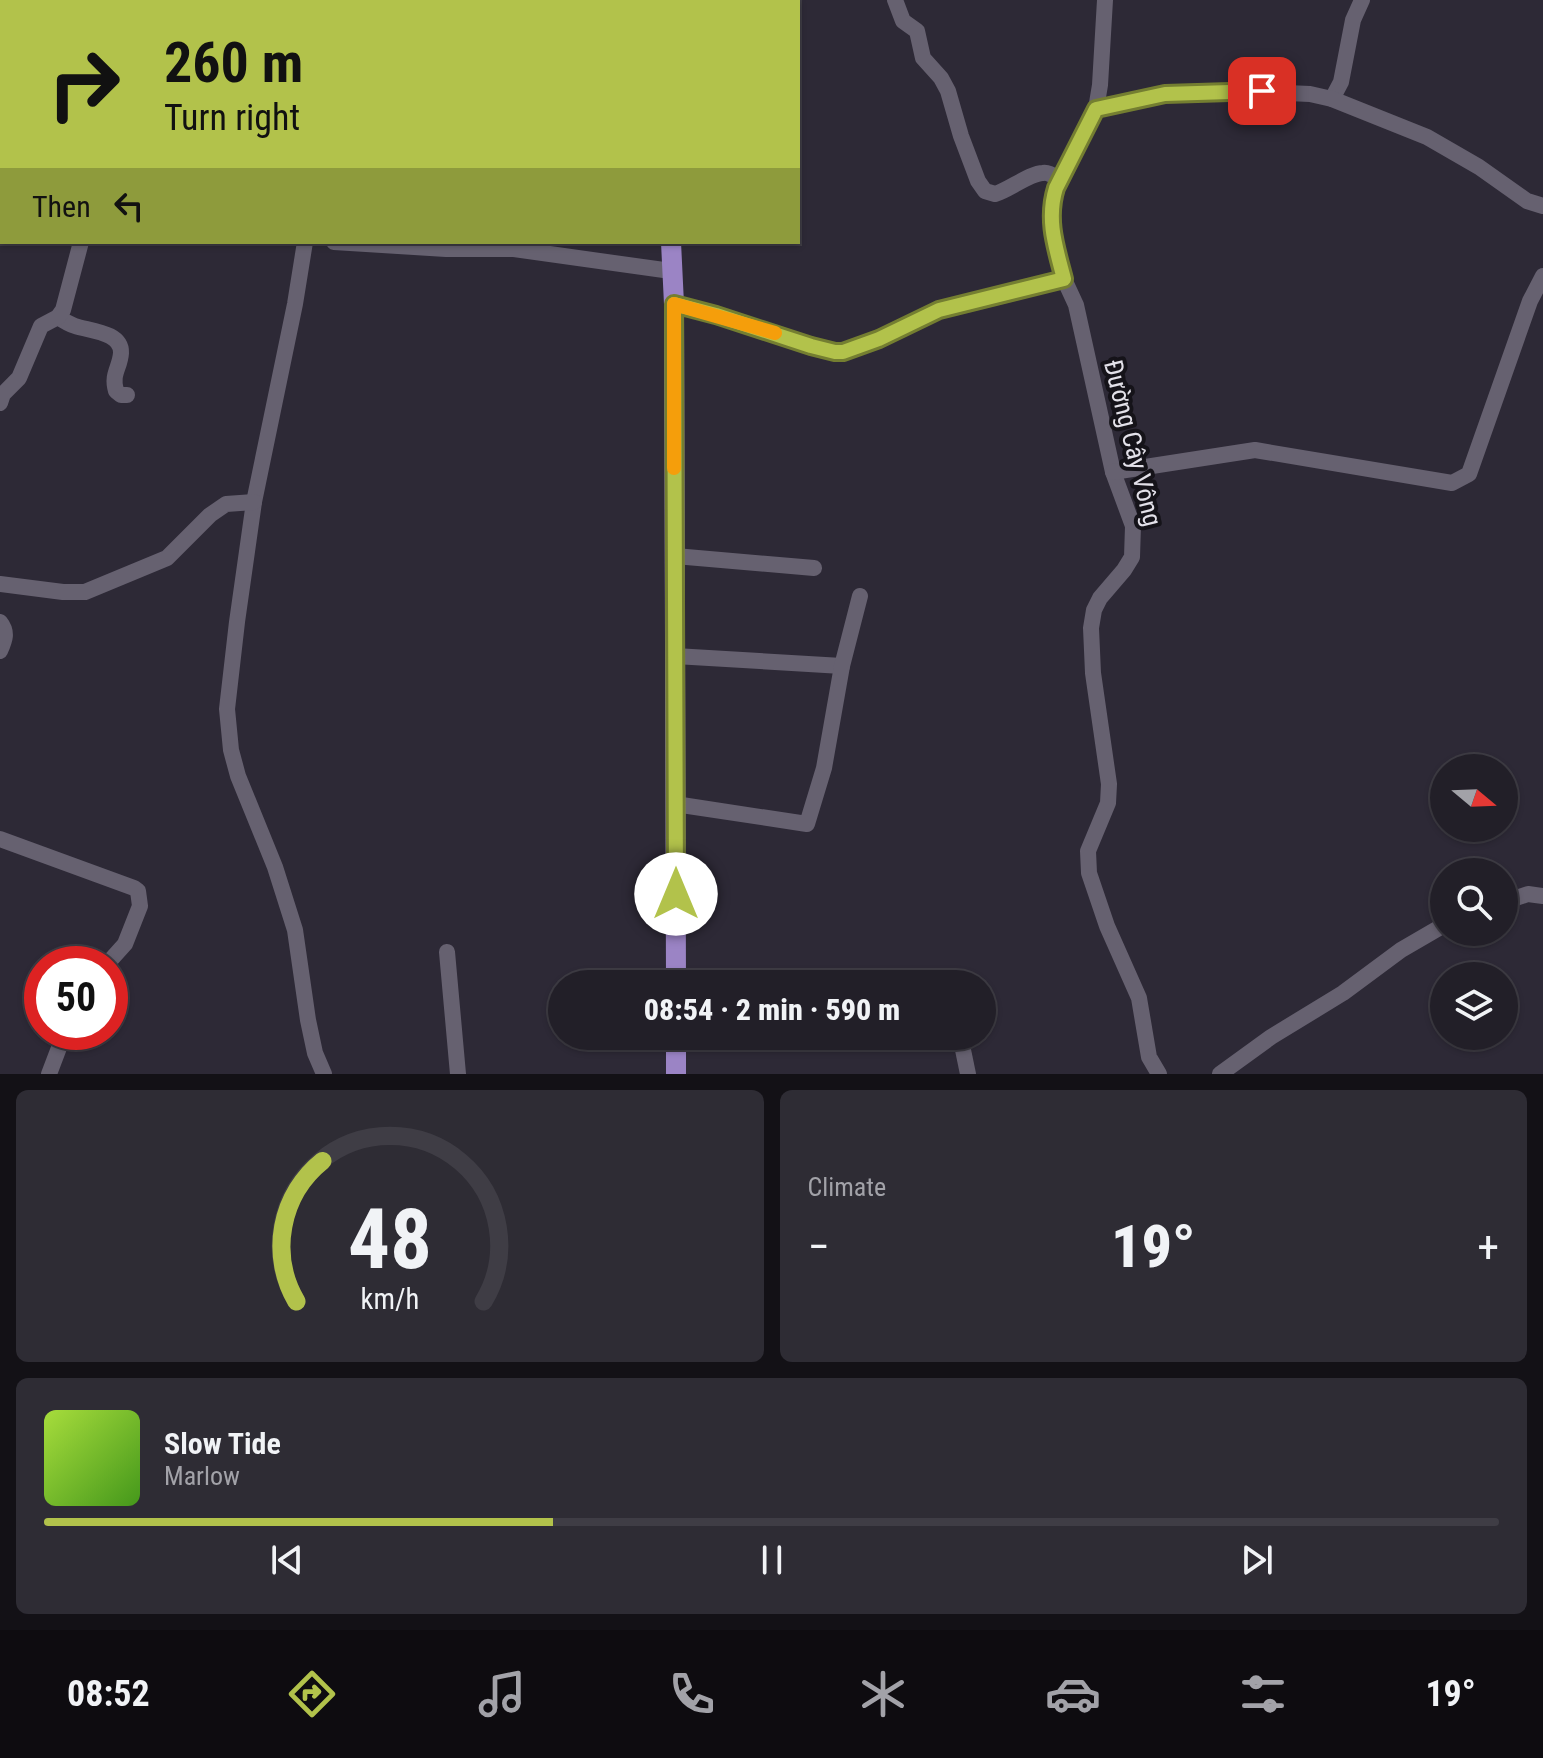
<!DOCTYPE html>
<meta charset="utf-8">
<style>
:root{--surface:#221f28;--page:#2e2c34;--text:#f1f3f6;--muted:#a2a2a8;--line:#3f3d45;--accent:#b2c24b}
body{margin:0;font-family:"Roboto Condensed",sans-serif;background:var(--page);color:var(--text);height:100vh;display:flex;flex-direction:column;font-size:30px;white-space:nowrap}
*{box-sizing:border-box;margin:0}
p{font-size:26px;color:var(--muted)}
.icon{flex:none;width:44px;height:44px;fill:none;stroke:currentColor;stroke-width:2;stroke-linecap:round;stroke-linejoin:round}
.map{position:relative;height:1074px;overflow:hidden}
.side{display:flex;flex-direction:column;gap:16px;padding:16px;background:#131116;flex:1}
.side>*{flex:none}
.hud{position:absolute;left:0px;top:0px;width:800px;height:244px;box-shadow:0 2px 6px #0004,0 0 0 2px var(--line);background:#b2c24b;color:#111;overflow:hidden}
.needle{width:52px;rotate:109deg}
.tools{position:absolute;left:1430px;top:754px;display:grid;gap:16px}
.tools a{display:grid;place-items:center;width:88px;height:88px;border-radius:50%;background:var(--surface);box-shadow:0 2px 6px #0004,0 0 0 2px var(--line);font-size:40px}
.speed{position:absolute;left:24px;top:946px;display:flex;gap:16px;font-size:40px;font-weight:700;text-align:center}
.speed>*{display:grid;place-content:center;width:104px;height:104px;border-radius:50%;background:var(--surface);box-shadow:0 2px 6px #0004,0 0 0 2px var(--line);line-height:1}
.speed .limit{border:12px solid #d22;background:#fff;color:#111}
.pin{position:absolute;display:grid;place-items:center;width:68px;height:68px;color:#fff;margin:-34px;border-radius:16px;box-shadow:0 4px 12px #0006}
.me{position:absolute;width:88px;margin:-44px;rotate:0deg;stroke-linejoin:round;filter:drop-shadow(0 0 6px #0008)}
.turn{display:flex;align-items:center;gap:28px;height:168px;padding:0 32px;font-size:36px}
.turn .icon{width:104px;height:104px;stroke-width:2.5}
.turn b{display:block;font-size:56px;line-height:68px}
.then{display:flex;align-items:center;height:76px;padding:0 32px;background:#0003;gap:16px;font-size:30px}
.big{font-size:60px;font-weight:800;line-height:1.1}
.side .widget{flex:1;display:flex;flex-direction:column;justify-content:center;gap:12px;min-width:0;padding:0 28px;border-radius:12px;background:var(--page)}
.side .dial{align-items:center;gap:0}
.dial svg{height:208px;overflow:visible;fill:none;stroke:var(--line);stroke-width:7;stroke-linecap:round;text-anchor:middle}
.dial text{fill:var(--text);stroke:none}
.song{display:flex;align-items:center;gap:24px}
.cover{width:96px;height:96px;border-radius:12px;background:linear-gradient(135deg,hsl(80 70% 55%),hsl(100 70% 35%))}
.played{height:8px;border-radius:4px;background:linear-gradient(90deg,var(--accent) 35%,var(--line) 35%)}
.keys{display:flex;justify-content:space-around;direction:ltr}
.heat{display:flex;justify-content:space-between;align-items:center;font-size:44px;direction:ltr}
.side .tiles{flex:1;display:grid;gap:16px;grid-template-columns:1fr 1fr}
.widget:last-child{grid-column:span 2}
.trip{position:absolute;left:548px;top:970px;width:448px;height:80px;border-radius:40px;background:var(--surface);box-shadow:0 2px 6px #0004,0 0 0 2px var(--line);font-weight:800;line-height:80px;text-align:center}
.menu{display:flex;height:128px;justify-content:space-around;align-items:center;background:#0e0c10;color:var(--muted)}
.menu .icon{width:56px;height:56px}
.menu .selected{color:var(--accent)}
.menu b{font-size:36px;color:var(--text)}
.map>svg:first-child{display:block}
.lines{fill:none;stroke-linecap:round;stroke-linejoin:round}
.minor{stroke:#666170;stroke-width:16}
.major{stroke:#9b84c5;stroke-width:20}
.route-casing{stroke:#747e31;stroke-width:20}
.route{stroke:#b2c24b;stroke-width:14}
.slow{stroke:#f59e0b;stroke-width:14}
.labels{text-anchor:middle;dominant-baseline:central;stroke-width:8;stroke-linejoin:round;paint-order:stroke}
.street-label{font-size:26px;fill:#e3e1e9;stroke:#151319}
</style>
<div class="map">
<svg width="1543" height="1074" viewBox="0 0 1543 1074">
<rect width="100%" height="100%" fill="#2d2936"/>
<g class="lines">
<g class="minor">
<path d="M895 0 903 21 917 31 923 58 941 78 948 91 961 136 978 181 985 191 995 194C1009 190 1030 173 1043 173 1049 172 1055 177 1061 180"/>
<path d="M1105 0 1100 85 1096 109 1056 188 1051 215 1052 234 1064 279 1076 305 1113 472 1133 526 1132 557 1124 570 1100 598 1094 610 1091 628 1093 673 1109 784 1108 803 1088 851 1089 873 1107 926 1139 998 1149 1057 1159 1074"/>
<path d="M436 2V0"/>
<path d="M0 18 2 12"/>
<path d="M1332 99 1341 82 1353 20 1362 0"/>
<path d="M1096 109 1165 94 1237 91 1310 94 1332 99 1427 137 1479 167 1527 201 1543 206"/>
<path d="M0 177H2"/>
<path d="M305 242 295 304 254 502 237 622 227 709 231 750 238 776 275 867 295 930 308 1020 315 1053 324 1074"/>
<path d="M334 242 446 249H514L671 271"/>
<path d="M674 304 716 315 811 346 835 352H843L879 339 939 310 1064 279"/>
<path d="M58 317C64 321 69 324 75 326 90 331 122 332 121 353 120 368 111 374 116 391L121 395H127"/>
<path d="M0 403 3 394 19 378 41 326 58 317 63 310 81 242"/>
<path d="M1113 472 1255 450 1452 483 1469 474 1530 301 1543 276"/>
<path d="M675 556 814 568"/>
<path d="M0 584 63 592H85L167 558 210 515 226 504 254 502"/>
<path d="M0 622C8 632 5 640 0 651"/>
<path d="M675 656 842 666"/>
<path d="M675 804 807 824 824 768 842 666 860 596"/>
<path d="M0 839 134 888 138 891 140 906 125 944 107 964"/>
<path d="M1504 902 1528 894 1543 896"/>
<path d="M447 952 458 1074"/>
<path d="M962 1045 968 1074"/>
<path d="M49 1074 65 1032"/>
<path d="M1220 1074 1271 1037 1343 993 1401 950 1444 925"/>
</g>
<g class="major">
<path d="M669 0V2"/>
<path d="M671 242 674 304 676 984"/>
<path d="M676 1036V1074"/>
</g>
</g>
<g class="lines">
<g class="route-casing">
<path id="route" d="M676 894 674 304 716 315 811 346 835 352H843L879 339 939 310 1064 279C1056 248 1046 220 1056 188L1096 109 1165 94 1262 91"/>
</g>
<use href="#route" class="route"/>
<path class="slow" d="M674 468V304L775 333"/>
</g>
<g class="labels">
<g class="street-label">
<text transform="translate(1133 443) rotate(76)">Đường Cây Vông</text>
</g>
</g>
</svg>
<div class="tools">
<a><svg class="needle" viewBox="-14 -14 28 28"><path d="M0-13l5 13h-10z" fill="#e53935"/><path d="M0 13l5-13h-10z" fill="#a2a2a8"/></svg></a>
<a><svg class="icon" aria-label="search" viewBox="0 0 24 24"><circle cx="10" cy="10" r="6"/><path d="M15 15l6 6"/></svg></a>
<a><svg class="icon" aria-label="layers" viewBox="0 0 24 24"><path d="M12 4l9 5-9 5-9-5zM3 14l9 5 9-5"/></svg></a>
</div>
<div class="speed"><div class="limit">50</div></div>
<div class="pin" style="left:1262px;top:91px;background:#d93025"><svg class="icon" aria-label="arrive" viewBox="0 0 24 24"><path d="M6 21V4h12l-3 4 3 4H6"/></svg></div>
<svg class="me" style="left:676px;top:894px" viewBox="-20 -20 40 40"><circle r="19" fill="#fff"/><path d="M0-13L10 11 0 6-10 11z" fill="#b2c24b"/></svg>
<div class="trip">08:54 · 2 min · 590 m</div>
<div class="hud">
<div class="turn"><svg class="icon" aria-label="right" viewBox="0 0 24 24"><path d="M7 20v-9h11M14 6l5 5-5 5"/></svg><div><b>260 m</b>Turn right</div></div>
<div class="then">Then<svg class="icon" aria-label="left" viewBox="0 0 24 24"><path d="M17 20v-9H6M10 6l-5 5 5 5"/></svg></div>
</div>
</div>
<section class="side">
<div class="tiles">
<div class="widget dial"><svg viewBox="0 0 100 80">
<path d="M14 69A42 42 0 1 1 86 69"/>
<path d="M14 69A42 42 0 0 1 24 15" stroke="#b2c24b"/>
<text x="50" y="56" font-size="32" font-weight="700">48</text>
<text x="50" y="72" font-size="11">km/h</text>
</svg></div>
<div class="widget"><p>Climate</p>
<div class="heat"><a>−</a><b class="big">19°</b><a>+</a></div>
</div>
<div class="widget">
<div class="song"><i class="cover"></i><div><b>Slow Tide</b><p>Marlow</p></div></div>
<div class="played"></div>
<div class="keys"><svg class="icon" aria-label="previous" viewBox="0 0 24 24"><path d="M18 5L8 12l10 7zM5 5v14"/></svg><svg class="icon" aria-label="pause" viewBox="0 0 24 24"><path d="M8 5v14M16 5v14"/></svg><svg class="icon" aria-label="next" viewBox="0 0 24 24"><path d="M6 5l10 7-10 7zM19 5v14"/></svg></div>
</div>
</div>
</section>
<nav class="menu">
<b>08:52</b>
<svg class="icon selected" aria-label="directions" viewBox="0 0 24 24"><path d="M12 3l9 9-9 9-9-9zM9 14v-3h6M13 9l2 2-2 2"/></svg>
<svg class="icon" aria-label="music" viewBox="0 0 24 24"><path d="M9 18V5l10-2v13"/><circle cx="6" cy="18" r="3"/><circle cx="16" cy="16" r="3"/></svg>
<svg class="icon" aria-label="phone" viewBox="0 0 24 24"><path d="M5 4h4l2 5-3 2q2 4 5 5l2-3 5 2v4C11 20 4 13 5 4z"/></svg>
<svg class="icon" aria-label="climate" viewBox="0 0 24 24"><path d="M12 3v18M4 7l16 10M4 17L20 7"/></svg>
<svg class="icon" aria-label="car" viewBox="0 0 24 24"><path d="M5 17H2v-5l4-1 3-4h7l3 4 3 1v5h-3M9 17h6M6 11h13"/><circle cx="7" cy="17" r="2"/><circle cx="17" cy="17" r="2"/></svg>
<svg class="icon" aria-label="filters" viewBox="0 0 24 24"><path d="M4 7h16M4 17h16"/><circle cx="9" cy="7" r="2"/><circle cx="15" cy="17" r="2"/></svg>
<b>19°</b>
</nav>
